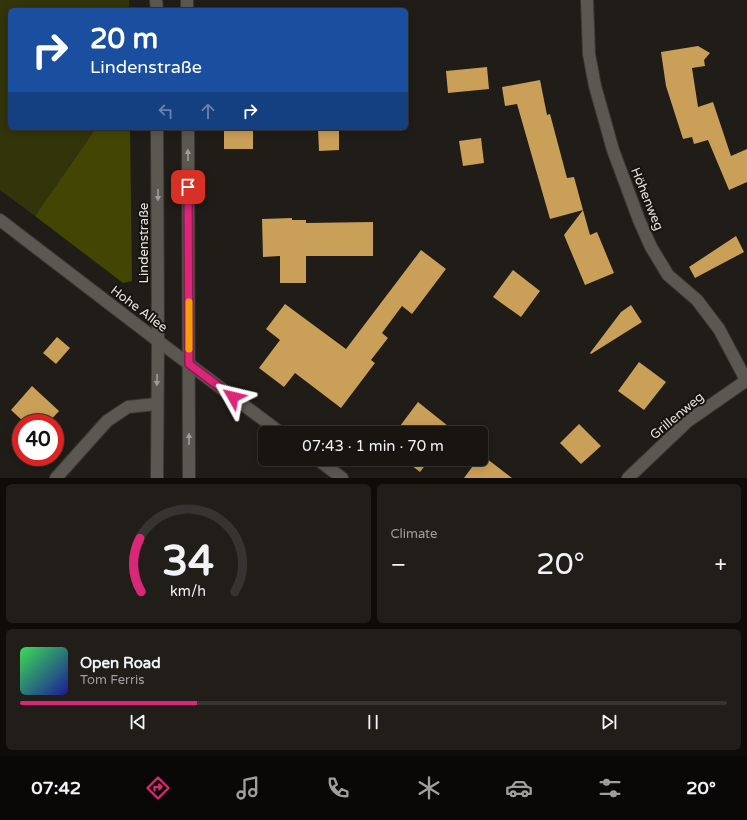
<!DOCTYPE html>
<meta charset="utf-8">
<style>
:root{--surface:#181511;--page:#211e1a;--text:#f1f3f6;--muted:#9f9f9f;--line:#363431;--accent:#db2777}
body{margin:0;font-family:"Varela Round",sans-serif;background:var(--page);color:var(--text);height:100vh;display:flex;flex-direction:column;font-size:15px;white-space:nowrap}
*{box-sizing:border-box;margin:0}
p{font-size:13px;color:var(--muted)}
.icon{flex:none;width:22px;height:22px;fill:none;stroke:currentColor;stroke-width:2;stroke-linecap:round;stroke-linejoin:round}
.map{position:relative;height:478px;overflow:hidden}
.sheet{display:flex;flex-direction:column;gap:6px;padding:6px;background:#0d0c09;flex:1}
.sheet>*{flex:none}
.top-card{position:absolute;left:8px;top:8px;width:400px;height:122px;border-radius:6px;box-shadow:0 2px 10px #0003,0 0 0 1px var(--line);background:#1a4fa0;color:#fff;overflow:hidden}
.speed{position:absolute;left:12px;top:414px;display:flex;gap:8px;font-size:20px;font-weight:700;text-align:center}
.speed>*{display:grid;place-content:center;width:52px;height:52px;border-radius:50%;background:var(--surface);box-shadow:0 2px 10px #0003,0 0 0 1px var(--line);line-height:1}
.speed .limit{border:6px solid #d22;background:#fff;color:#111}
.pin{position:absolute;display:grid;place-items:center;width:34px;height:34px;color:#fff;margin:-17px;border-radius:8px;box-shadow:0 2px 6px #0006}
.me{position:absolute;width:44px;margin:-22px;rotate:307deg;stroke-linejoin:round;filter:drop-shadow(0 0 3px #0008)}
.turn{display:flex;align-items:center;gap:14px;height:84px;padding:0 16px;font-size:18px}
.turn .icon{width:52px;height:52px;stroke-width:2.5}
.turn b{display:block;font-size:28px;line-height:34px}
.lanes{display:flex;align-items:center;height:38px;padding:0 16px;background:#0003;justify-content:center;gap:20px;direction:ltr}
.lanes .off{opacity:.35}
.big{font-size:30px;font-weight:600;line-height:1.1}
.sheet .card{flex:1;display:flex;flex-direction:column;justify-content:center;gap:6px;min-width:0;padding:0 14px;border-radius:6px;background:var(--page)}
.sheet .dial{align-items:center;gap:0}
.dial svg{height:104px;overflow:visible;fill:none;stroke:var(--line);stroke-width:7;stroke-linecap:round;text-anchor:middle}
.dial text{fill:var(--text);stroke:none}
.song{display:flex;align-items:center;gap:12px}
.cover{width:48px;height:48px;border-radius:6px;background:linear-gradient(135deg,hsl(130 70% 55%),hsl(240 70% 35%))}
.played{height:4px;border-radius:2px;background:linear-gradient(90deg,var(--accent) 25%,var(--line) 25%)}
.keys{display:flex;justify-content:space-around;direction:ltr}
.heat{display:flex;justify-content:space-between;align-items:center;font-size:22px;direction:ltr}
.sheet .tiles{flex:1;display:grid;gap:6px;grid-template-columns:1fr 1fr}
.card:last-child{grid-column:span 2}
.trip{position:absolute;left:258px;top:426px;width:230px;height:40px;border-radius:6px;background:var(--surface);box-shadow:0 2px 10px #0003,0 0 0 1px var(--line);font-weight:600;line-height:40px;text-align:center}
.menu{display:flex;height:64px;justify-content:space-around;align-items:center;background:#0a0807;color:var(--muted)}
.menu .icon{width:28px;height:28px}
.menu .on{color:var(--accent)}
.menu b{font-size:18px;color:var(--text)}
.map>svg:first-child{display:block}
.green{fill:#32340a}
.forest{fill:#434603}
.building{fill:#ca9f58}
.lines{fill:none;stroke-linecap:round;stroke-linejoin:round}
.street-casing{stroke:#3a3734;stroke-width:14}
.secondary-casing{stroke:#3a3734;stroke-width:14}
.street{stroke:#5b5751;stroke-width:12}
.secondary{stroke:#5b5751;stroke-width:12}
.oneway{fill:#a09c98}
.route-casing{stroke:#8e194d;stroke-width:10}
.route{stroke:#db2777;stroke-width:7}
.slow{stroke:#f59e0b;stroke-width:7}
.labels{text-anchor:middle;dominant-baseline:central;stroke-width:4;stroke-linejoin:round;paint-order:stroke}
.street-label{font-size:13px;fill:#e4e2de;stroke:#17130e}
</style>
<div class="map">
<svg width="747" height="478" viewBox="0 0 747 478">
<rect width="100%" height="100%" fill="#201c17"/>
<path class="green" d="M0 0H129V10H10V128H96L35 216 0 190Z"/>
<path class="forest" d="M96 128H130L132 281 123 283 35 216Z"/>
<g class="building">
<path d="M698 46 710 53 704 60 705 66 692 68 698 107 713 102 731 156 747 149V182L729 190 708 140 694 144 692 137 683 139 666 86 661 52Z"/>
<path d="M487 67 489 89 448 93 446 71Z"/>
<path d="M540 80 547 115 550 114 567 178 574 177 583 210 550 219 517 104 505 106 502 87Z"/>
<rect x="224" y="128" width="29" height="21"/>
<path d="M318 128H339V150L319 151Z"/>
<path d="M481 138 484 163 463 166 459 141Z"/>
<path d="M583 210 590 235 597 232 614 273 585 285 564 235Z"/>
<path d="M292 218V220H306V223L373 222V256H306V283H280V256L263 257 262 219Z"/>
<path d="M736 236 744 252 695 278 689 267Z"/>
<path d="M421 250 446 269 412 314 402 306 382 333 388 338 371 360 375 363 341 408 295 373 284 387 259 368 280 340 266 329 285 304 346 349Z"/>
<path d="M513 270 540 291 521 317 493 297Z"/>
<path d="M631 305 642 322 591 354 590 353 621 312Z"/>
<path d="M57 337 70 348 56 364 43 353Z"/>
<path d="M639 362 666 382 644 410 618 391Z"/>
<path d="M32 386 59 411 48 423H25L11 410Z"/>
<path d="M418 402 453 430 450 433H398L399 431 397 430Z"/>
<path d="M579 424 601 446 581 464 560 443Z"/>
<path d="M482 455 512 478H464L478 459H481Z"/>
<path d="M403 459H430L420 472Z"/>
</g>
<g class="lines">
<g class="street-casing">
<g id="street">
<path d="M587 0 589 54 595 86 613 150 639 220 651 247 668 275 697 300 719 329 746 380"/>
<path d="M0 220 158 341"/>
<path d="M56 478 107 421 128 407 156 404"/>
<path d="M628 478 688 421 747 380"/>
</g>
</g>
<g class="secondary-casing">
<g id="secondary">
<path d="M156 0 157 10"/>
<path d="M187 0V10"/>
<path d="M188 128 189 478"/>
<path d="M158 341 281 433"/>
<path d="M317 459 342 478"/>
<path d="M157 478 158 341 157 128"/>
</g>
</g>
<use href="#street" class="street"/>
<use href="#secondary" class="secondary"/>
</g>
<defs><path id="oneway-solid" d="M-6-.8H1V-3.2L6.5 0L1 3.2V.8H-6Z"/></defs>
<g class="oneway">
<use href="#oneway-solid" transform="translate(188 155) rotate(-91)"/>
<use href="#oneway-solid" transform="translate(158 195) rotate(90)"/>
<use href="#oneway-solid" transform="translate(157 380) rotate(91)"/>
<use href="#oneway-solid" transform="translate(189 439) rotate(-90)"/>
</g>
<g class="lines">
<g class="route-casing">
<path id="route" d="M188 187 189 364 233 397"/>
</g>
<use href="#route" class="route"/>
<path class="slow" d="M189 302V349"/>
</g>
<g class="labels">
<g class="street-label">
<text transform="translate(647 199) rotate(68)">Höhenweg</text>
<text transform="translate(144 243) rotate(-90)">Lindenstraße</text>
<text transform="translate(139 309) rotate(37)">Hohe Allee</text>
<text transform="translate(677 416) rotate(-40)">Grillenweg</text>
</g>
</g>
</svg>
<div class="speed"><div class="limit">40</div></div>
<div class="pin" style="left:188px;top:187px;background:#d93025"><svg class="icon" aria-label="arrive" viewBox="0 0 24 24"><path d="M6 21V4h12l-3 4 3 4H6"/></svg></div>
<svg class="me" style="left:233px;top:397px" viewBox="-20 -20 40 40"><path d="M0-17L14 15 0 8-14 15z" fill="#db2777" stroke="#fff" stroke-width="4"/></svg>
<div class="trip">07:43 · 1 min · 70 m</div>
<div class="top-card">
<div class="turn"><svg class="icon" aria-label="right" viewBox="0 0 24 24"><path d="M7 20v-9h11M14 6l5 5-5 5"/></svg><div><b>20 m</b>Lindenstraße</div></div>
<div class="lanes"><svg class="icon off" aria-label="left" viewBox="0 0 24 24"><path d="M17 20v-9H6M10 6l-5 5 5 5"/></svg><svg class="icon off" aria-label="ahead" viewBox="0 0 24 24"><path d="M12 20V5M6 11l6-6 6 6"/></svg><svg class="icon" aria-label="right" viewBox="0 0 24 24"><path d="M7 20v-9h11M14 6l5 5-5 5"/></svg></div>
</div>
</div>
<section class="sheet">
<div class="tiles">
<div class="card dial"><svg viewBox="0 0 100 80">
<path d="M14 69A42 42 0 1 1 86 69"/>
<path d="M14 69A42 42 0 0 1 13 28" stroke="#db2777"/>
<text x="50" y="56" font-size="32" font-weight="700">34</text>
<text x="50" y="72" font-size="11">km/h</text>
</svg></div>
<div class="card"><p>Climate</p>
<div class="heat"><a>−</a><b class="big">20°</b><a>+</a></div>
</div>
<div class="card">
<div class="song"><i class="cover"></i><div><b>Open Road</b><p>Tom Ferris</p></div></div>
<div class="played"></div>
<div class="keys"><svg class="icon" aria-label="previous" viewBox="0 0 24 24"><path d="M18 5L8 12l10 7zM5 5v14"/></svg><svg class="icon" aria-label="pause" viewBox="0 0 24 24"><path d="M8 5v14M16 5v14"/></svg><svg class="icon" aria-label="next" viewBox="0 0 24 24"><path d="M6 5l10 7-10 7zM19 5v14"/></svg></div>
</div>
</div>
</section>
<nav class="menu">
<b>07:42</b>
<svg class="icon on" aria-label="directions" viewBox="0 0 24 24"><path d="M12 3l9 9-9 9-9-9zM9 14v-3h6M13 9l2 2-2 2"/></svg>
<svg class="icon" aria-label="music" viewBox="0 0 24 24"><path d="M9 18V5l10-2v13"/><circle cx="6" cy="18" r="3"/><circle cx="16" cy="16" r="3"/></svg>
<svg class="icon" aria-label="phone" viewBox="0 0 24 24"><path d="M5 4h4l2 5-3 2q2 4 5 5l2-3 5 2v4C11 20 4 13 5 4z"/></svg>
<svg class="icon" aria-label="climate" viewBox="0 0 24 24"><path d="M12 3v18M4 7l16 10M4 17L20 7"/></svg>
<svg class="icon" aria-label="car" viewBox="0 0 24 24"><path d="M5 17H2v-5l4-1 3-4h7l3 4 3 1v5h-3M9 17h6M6 11h13"/><circle cx="7" cy="17" r="2"/><circle cx="17" cy="17" r="2"/></svg>
<svg class="icon" aria-label="filters" viewBox="0 0 24 24"><path d="M4 7h16M4 17h16"/><circle cx="9" cy="7" r="2"/><circle cx="15" cy="17" r="2"/></svg>
<b>20°</b>
</nav>
